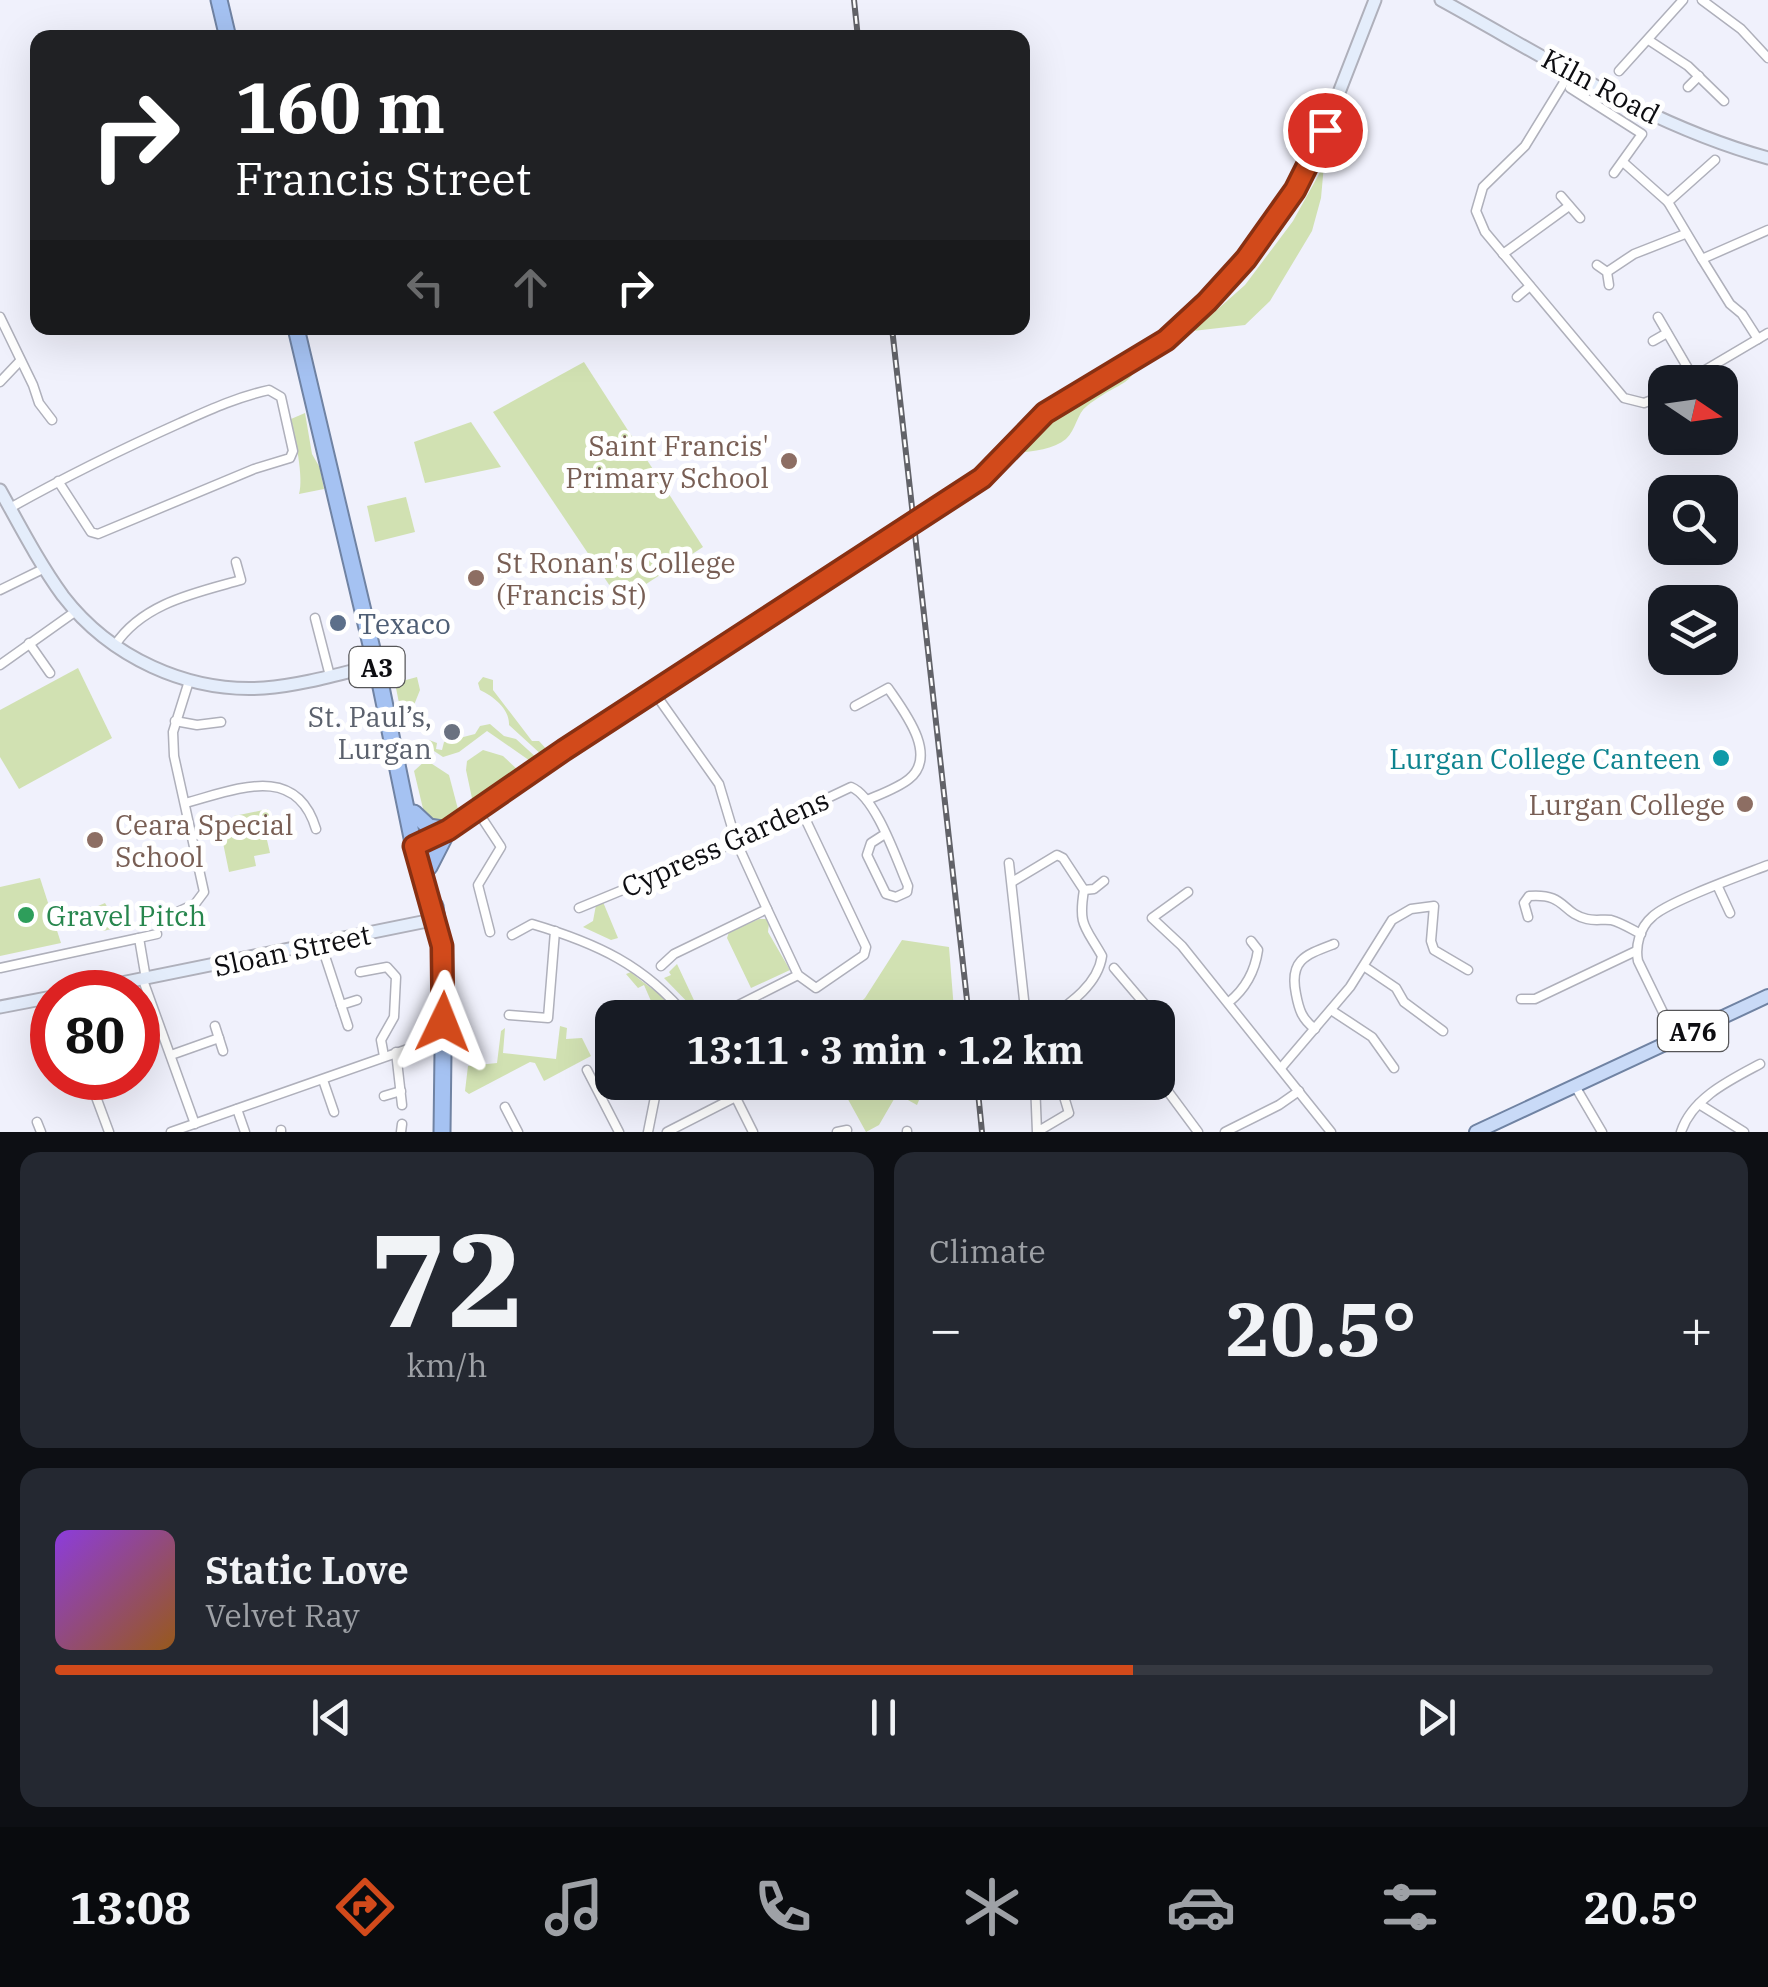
<!DOCTYPE html>
<meta charset="utf-8">
<style>
:root{--surface:#171b24;--page:#242831;--text:#f1f3f6;--muted:#9ea1a6;--line:#363941;--accent:#d24a1b}
body{margin:0;font-family:"IBM Plex Serif",serif;background:var(--page);color:var(--text);height:100vh;display:flex;flex-direction:column;font-size:38px;white-space:nowrap}
*{box-sizing:border-box;margin:0}
p{font-size:32px;color:var(--muted)}
.icon{flex:none;width:55px;height:55px;fill:none;stroke:currentColor;stroke-width:2;stroke-linecap:round;stroke-linejoin:round}
.map{position:relative;height:1132px;overflow:hidden}
.details{display:flex;flex-direction:column;gap:20px;padding:20px;background:#0d0f14;flex:1}
.details>*{flex:none}
.guide{position:absolute;left:30px;top:30px;width:1000px;height:305px;border-radius:20px;box-shadow:0 10px 40px #0002;background:#202124;color:#fff;overflow:hidden}
.needle{width:65px;rotate:103deg}
.fabs{position:absolute;left:1648px;top:365px;display:grid;gap:20px}
.fabs a{display:grid;place-items:center;width:90px;height:90px;border-radius:20px;background:var(--surface);box-shadow:0 10px 40px #0002;font-size:50px}
.speed{position:absolute;left:30px;top:970px;display:flex;gap:20px;font-size:50px;font-weight:700;text-align:center}
.speed>*{display:grid;place-content:center;width:130px;height:130px;border-radius:50%;background:var(--surface);box-shadow:0 10px 40px #0002;line-height:1}
.speed .limit{border:15px solid #d22;background:#fff;color:#111}
.pin{position:absolute;display:grid;place-items:center;width:85px;height:85px;color:#fff;margin:-42px;border:5px solid #fff;border-radius:50%;box-shadow:0 2px 10px #0007}
.me{position:absolute;width:110px;margin:-55px;rotate:2deg;stroke-linejoin:round;filter:drop-shadow(0 0 8px #0008)}
.turn{display:flex;align-items:center;gap:35px;height:210px;padding:0 40px;font-size:45px}
.turn .icon{width:130px;height:130px;stroke-width:2.5}
.turn b{display:block;font-size:70px;line-height:85px}
.lanes{display:flex;align-items:center;height:95px;padding:0 40px;background:#0003;justify-content:center;gap:50px;direction:ltr}
.lanes .off{opacity:.35}
.big{font-size:75px;font-weight:700;line-height:1.1}
.details .card{flex:1;display:flex;flex-direction:column;justify-content:center;gap:15px;min-width:0;padding:0 35px;border-radius:20px;background:var(--page)}
.details .dial{align-items:center;gap:0}
.dial b{font-size:130px;line-height:1}
.song{display:flex;align-items:center;gap:30px}
.cover{width:120px;height:120px;border-radius:15px;background:linear-gradient(135deg,hsl(270 70% 55%),hsl(30 70% 35%))}
.played{height:10px;border-radius:5px;background:linear-gradient(90deg,var(--accent) 65%,var(--line) 65%)}
.keys{display:flex;justify-content:space-around;direction:ltr}
.heat{display:flex;justify-content:space-between;align-items:center;font-size:55px;direction:ltr}
.details .tiles{flex:1;display:grid;gap:20px;grid-template-columns:1fr 1fr}
.card:last-child{grid-column:span 2}
.trip{position:absolute;left:595px;top:1000px;width:580px;height:100px;border-radius:20px;background:var(--surface);box-shadow:0 10px 40px #0002;font-weight:700;line-height:100px;text-align:center}
.dock{display:flex;height:160px;justify-content:space-around;align-items:center;background:#090b0e;color:var(--muted)}
.dock .icon{width:70px;height:70px}
.dock .selected{color:var(--accent)}
.dock b{font-size:45px;color:var(--text)}
.map>svg:first-child{display:block}
.green{fill:#d1e1b2}
.lines{fill:none;stroke-linecap:round;stroke-linejoin:round}
.street-casing{stroke:#afb0bb;stroke-width:11}
.secondary-casing{stroke:#afb0bb;stroke-width:15}
.primary-casing{stroke:#7083a3;stroke-width:16}
.highway-casing{stroke:#7083a3;stroke-width:19}
.street{stroke:#fff;stroke-width:8}
.secondary{stroke:#e4edfb;stroke-width:11}
.primary{stroke:#c9daf7;stroke-width:12}
.highway{stroke:#a5c2f2;stroke-width:15}
.rail-casing{stroke:#626369;stroke-width:6}
.rail{stroke:#fff;stroke-width:2.5;stroke-dasharray:8;stroke-linecap:butt}
.secondary-bridge-casing{stroke:#afb0bb;stroke-width:15;stroke-linecap:butt}
.secondary-bridge{stroke:#e4edfb;stroke-width:11}
.route-casing{stroke:#883012;stroke-width:25}
.route{stroke:#d24a1b;stroke-width:18}
.education-dot{fill:#8d6e63;stroke:#fff;stroke-width:4}
.service-dot{fill:#5c6f8a;stroke:#fff;stroke-width:4}
.worship-dot{fill:#6b7280;stroke:#fff;stroke-width:4}
.culture-dot{fill:#0f9aa8;stroke:#fff;stroke-width:4}
.leisure-dot{fill:#2e9e5b;stroke:#fff;stroke-width:4}
.labels{text-anchor:middle;dominant-baseline:central;stroke-width:10;stroke-linejoin:round;paint-order:stroke}
.shield{fill:#fff;stroke:#565658;stroke-width:2.5}
.shield-label{font-size:25px;font-weight:bold;fill:#0d0d11}
.street-label{font-size:28px;fill:#0d0d11;stroke:#fff}
.education-label{font-size:28px;fill:#785e54;stroke:#fff;text-anchor:end}
.service-label{font-size:28px;fill:#4e5e75;stroke:#fff;text-anchor:start}
.worship-label{font-size:28px;fill:#5b616d;stroke:#fff;text-anchor:end}
.culture-label{font-size:28px;fill:#0d838f;stroke:#fff;text-anchor:end}
.leisure-label{font-size:28px;fill:#27864d;stroke:#fff;text-anchor:start}
</style>
<div class="map">
<svg width="1768" height="1132" viewBox="0 0 1768 1132">
<rect width="100%" height="100%" fill="#f0f1fc"/>
<g class="green">
<path d="M1324 165 1321 198 1312 231 1270 301 1245 325 1193 331 1245 285 1293 221Z"/>
<path d="M1149 340C1130 393 1126 376 1087 406 1077 413 1076 430 1066 439 1047 454 1012 453 990 453L1043 402Z"/>
<path d="M584 362 703 547 620 601 493 412Z"/>
<path d="M305 413 312 454 320 468 324 489 299 494C304 478 295 437 291 419Z"/>
<path d="M471 422 501 467 425 483 414 442Z"/>
<path d="M406 497 415 532 375 542 367 506Z"/>
<path d="M78 668 112 738 19 789 0 757V710Z"/>
<path d="M417 677 420 690 414 705 417 722 401 713 395 683Z"/>
<path d="M483 677 493 680V690L532 741H539L549 752 543 756 509 725C510 709 493 696 480 690L478 683Z"/>
<path d="M490 724 504 736 516 739 538 759 533 763 487 731 459 752 443 757 431 749 429 740 437 743 436 749 442 750 444 742 475 734 480 726Z"/>
<path d="M483 750 503 756 520 772 473 803 466 770 467 761Z"/>
<path d="M426 760 449 775 459 813C447 820 437 824 425 817L414 771Z"/>
<path d="M268 809 272 824 264 827 270 853 254 856 256 866 229 872 222 838 238 834 234 816Z"/>
<path d="M40 878 61 943 0 956V887Z"/>
<path d="M603 902 618 938 611 940 583 927 593 921 596 905Z"/>
<path d="M105 903 109 910 121 906 129 925 103 931 89 910Z"/>
<path d="M759 919H766L769 923 768 932 790 970 751 988 727 938 729 932Z"/>
<path d="M902 940 949 947 954 1010 951 1017H845L865 998Z"/>
<path d="M677 964 700 1013 699 1014 664 978 671 975 669 972Z"/>
<path d="M631 972C644 985 670 997 677 1017H658L644 985 638 988 626 974Z"/>
<path d="M560 1026 567 1028 566 1039 582 1038 591 1056 544 1081 535 1063 530 1062 469 1094 465 1091 468 1066 497 1063 501 1031 505 1028 503 1053 556 1059Z"/>
<path d="M839 1083H926L917 1105 897 1094 879 1125 866 1132Z"/>
</g>
<g class="lines">
<g class="street-casing">
<g id="street">
<path d="M1702 0 1741 29 1768 58"/>
<path d="M1650 41 1688 66 1724 101"/>
<path d="M1571 71 1525 146 1483 187 1476 211 1485 232 1624 398 1644 403 1665 395"/>
<path d="M1619 71 1683 0"/>
<path d="M1688 87 1699 76"/>
<path d="M1570 88 1642 134 1614 173"/>
<path d="M1623 162 1668 202 1702 259 1768 230"/>
<path d="M1561 196 1580 218"/>
<path d="M1668 202 1715 160"/>
<path d="M1503 254 1569 206"/>
<path d="M1702 259 1730 304 1742 314 1758 339"/>
<path d="M1597 265 1607 272 1609 285"/>
<path d="M1607 272 1634 254 1685 234"/>
<path d="M1517 297 1530 286"/>
<path d="M0 317 33 385 39 403 52 420"/>
<path d="M1658 317 1693 377"/>
<path d="M1653 341 1667 333"/>
<path d="M0 382 19 362"/>
<path d="M1685 382 1768 333"/>
<path d="M10 508C65 477 122 449 180 423 209 410 237 397 269 390L281 397 293 451 290 458 254 469 98 534 91 532 58 481"/>
<path d="M0 590 45 568"/>
<path d="M315 618 330 676"/>
<path d="M29 643 50 673"/>
<path d="M115 645C143 603 195 593 241 580L236 562"/>
<path d="M0 665 76 611"/>
<path d="M654 692 719 784 736 841 767 909 798 975 816 988 864 955 866 947 801 810"/>
<path d="M855 706 888 688C903 710 939 755 909 779 898 788 881 794 867 800"/>
<path d="M175 721 197 725 221 722"/>
<path d="M185 803C235 790 296 762 316 829"/>
<path d="M476 809 501 847 478 885 490 932"/>
<path d="M1009 863 1026 1018"/>
<path d="M1012 882 1057 855 1063 858 1084 890C1078 926 1085 926 1102 956 1098 984 1071 1003 1049 1018"/>
<path d="M1718 887 1730 913"/>
<path d="M1084 890 1094 889 1104 881"/>
<path d="M1188 892 1152 918 1182 946 1331 1132"/>
<path d="M579 908 705 856 851 787C876 797 897 861 908 886L907 892 896 897 886 894 867 855 871 843 885 834"/>
<path d="M171 915 195 904 204 892 174 756 173 732 189 681"/>
<path d="M1528 917 1524 903 1529 896C1566 893 1561 913 1587 919 1595 921 1603 919 1611 920 1622 923 1631 929 1641 934"/>
<path d="M512 935 532 924C596 943 645 965 688 1018"/>
<path d="M139 938 157 934"/>
<path d="M321 944 348 1026"/>
<path d="M661 966 674 954 767 909"/>
<path d="M1365 967 1396 988 1404 1002 1443 1031"/>
<path d="M0 968 139 938 146 979"/>
<path d="M1114 968 1148 1008 1145 1018"/>
<path d="M360 972 387 967 396 977 394 1017 381 1040 384 1056"/>
<path d="M143 980 195 1124"/>
<path d="M1521 999H1535L1636 951"/>
<path d="M1229 1002C1245 989 1255 971 1258 950L1251 941"/>
<path d="M341 1005 357 1000"/>
<path d="M1331 1010 1372 1037 1394 1068"/>
<path d="M509 1015 548 1018 555 931"/>
<path d="M713 1018 798 975"/>
<path d="M215 1026 223 1051"/>
<path d="M1315 1029C1302 1019 1299 1010 1296 994 1289 960 1305 955 1334 944"/>
<path d="M1676 1039 1638 961C1635 946 1640 927 1652 917 1666 902 1745 874 1768 865"/>
<path d="M396 1052 402 1105"/>
<path d="M171 1055 219 1038"/>
<path d="M1281 1068 1350 987 1392 920 1411 909 1434 906 1431 941 1434 950 1468 970"/>
<path d="M587 1070 619 1132"/>
<path d="M89 1078 109 1132"/>
<path d="M1158 1078 1198 1132"/>
<path d="M323 1080 334 1112"/>
<path d="M728 1082 753 1132"/>
<path d="M1035 1082 1037 1132 1069 1113 1062 1090 1069 1082"/>
<path d="M1575 1086 1602 1132"/>
<path d="M384 1096 401 1091"/>
<path d="M1699 1104 1744 1132"/>
<path d="M505 1107 518 1132"/>
<path d="M237 1109 245 1132"/>
<path d="M37 1122 41 1132"/>
<path d="M281 1130V1132"/>
<path d="M907 1131V1132"/>
<path d="M171 1132 442 1037"/>
<path d="M401 1132 402 1124"/>
<path d="M648 1132 658 1082"/>
<path d="M667 1132 765 1082"/>
<path d="M837 1132 847 1130"/>
<path d="M1225 1132 1279 1105 1299 1091"/>
<path d="M1681 1132C1692 1098 1730 1080 1760 1064"/>
</g>
</g>
<g class="secondary-casing">
<g id="secondary">
<path d="M1441 0C1547 58 1651 126 1768 158"/>
<path d="M0 490C20 526 39 563 63 596 110 657 187 693 264 688 302 685 339 674 376 665"/>
<path d="M931 511 982 477 1045 413 1166 340 1207 302 1246 259 1295 190 1317 149 1375 0"/>
<path d="M414 846 448 830 533 770 911 522"/>
<path d="M77 992 437 919"/>
<path d="M0 1007 52 997"/>
</g>
</g>
<g class="primary-casing">
<path id="primary" d="M1476 1132 1768 996"/>
</g>
<g class="highway-casing">
<g id="highway">
<path d="M219 0 228 38"/>
<path d="M296 328 381 687 417 862 436 915"/>
<path d="M414 813 429 827 448 830 429 867"/>
<path d="M435 906 444 971 442 1132"/>
</g>
</g>
<use href="#street" class="street"/>
<use href="#secondary" class="secondary"/>
<use href="#primary" class="primary"/>
<use href="#highway" class="highway"/>
<g class="rail-casing">
<g id="rail">
<path d="M854 0 858 38"/>
<path d="M892 328 969 1018"/>
<path d="M977 1082 982 1132"/>
</g>
</g>
<use href="#rail" class="rail"/>
<g class="secondary-bridge-casing">
<path id="secondary-bridge" d="M911 522 931 511"/>
</g>
<use href="#secondary-bridge" class="secondary-bridge"/>
</g>
<g class="lines">
<g class="route-casing">
<path id="route" d="M443 1022 442 946 414 846 448 830 564 750 982 478 1045 413 1166 340 1207 302 1246 259 1295 190 1325 130"/>
</g>
<use href="#route" class="route"/>
</g>
<g class="education-dot">
<circle cx="789" cy="461" r="10"/>
<circle cx="476" cy="578" r="10"/>
<circle cx="1745" cy="804" r="10"/>
<circle cx="95" cy="840" r="10"/>
</g>
<circle class="service-dot" cx="338" cy="623" r="10"/>
<circle class="worship-dot" cx="452" cy="732" r="10"/>
<circle class="culture-dot" cx="1721" cy="758" r="10"/>
<circle class="leisure-dot" cx="26" cy="915" r="10"/>
<g class="labels">
<g class="shield">
<rect x="349.5" y="647" width="55" height="40" rx="8"/>
<rect x="1658" y="1011" width="70" height="40" rx="8"/>
</g>
<g class="shield-label">
<text x="377" y="667">A3</text>
<text x="1693" y="1031">A76</text>
</g>
<g class="street-label">
<text transform="translate(1601 86) rotate(28)">Kiln Road</text>
<text transform="translate(725 843) rotate(-24)">Cypress Gardens</text>
<text transform="translate(292 950) rotate(-12)">Sloan Street</text>
</g>
<g class="education-label">
<text x="769" y="445">Saint Francis'<tspan x="769" dy="32">Primary School</tspan></text>
<text x="496" y="562" text-anchor="start">St Ronan's College<tspan x="496" dy="32">(Francis St)</tspan></text>
<text x="1725" y="804">Lurgan College</text>
<text x="115" y="824" text-anchor="start">Ceara Special<tspan x="115" dy="32">School</tspan></text>
</g>
<g class="service-label">
<text x="358" y="623">Texaco</text>
</g>
<g class="worship-label">
<text x="432" y="716">St. Paul’s,<tspan x="432" dy="32">Lurgan</tspan></text>
</g>
<g class="culture-label">
<text x="1701" y="758">Lurgan College Canteen</text>
</g>
<g class="leisure-label">
<text x="46" y="915">Gravel Pitch</text>
</g>
</g>
</svg>
<div class="fabs">
<a><svg class="needle" viewBox="-14 -14 28 28"><path d="M0-13l5 13h-10z" fill="#e53935"/><path d="M0 13l5-13h-10z" fill="#9ea1a6"/></svg></a>
<a><svg class="icon" aria-label="search" viewBox="0 0 24 24"><circle cx="10" cy="10" r="6"/><path d="M15 15l6 6"/></svg></a>
<a><svg class="icon" aria-label="layers" viewBox="0 0 24 24"><path d="M12 4l9 5-9 5-9-5zM3 14l9 5 9-5"/></svg></a>
</div>
<div class="speed"><div class="limit">80</div></div>
<div class="pin" style="left:1325px;top:130px;background:#d93025"><svg class="icon" aria-label="arrive" viewBox="0 0 24 24"><path d="M6 21V4h12l-3 4 3 4H6"/></svg></div>
<svg class="me" style="left:443px;top:1022px" viewBox="-20 -20 40 40"><path d="M0-17L14 15 0 8-14 15z" fill="#d24a1b" stroke="#fff" stroke-width="4"/></svg>
<div class="trip">13:11 · 3 min · 1.2 km</div>
<div class="guide">
<div class="turn"><svg class="icon" aria-label="right" viewBox="0 0 24 24"><path d="M7 20v-9h11M14 6l5 5-5 5"/></svg><div><b>160 m</b>Francis Street</div></div>
<div class="lanes"><svg class="icon off" aria-label="left" viewBox="0 0 24 24"><path d="M17 20v-9H6M10 6l-5 5 5 5"/></svg><svg class="icon off" aria-label="ahead" viewBox="0 0 24 24"><path d="M12 20V5M6 11l6-6 6 6"/></svg><svg class="icon" aria-label="right" viewBox="0 0 24 24"><path d="M7 20v-9h11M14 6l5 5-5 5"/></svg></div>
</div>
</div>
<section class="details">
<div class="tiles">
<div class="card dial"><b>72</b><p>km/h</p></div>
<div class="card"><p>Climate</p>
<div class="heat"><a>−</a><b class="big">20.5°</b><a>+</a></div>
</div>
<div class="card">
<div class="song"><i class="cover"></i><div><b>Static Love</b><p>Velvet Ray</p></div></div>
<div class="played"></div>
<div class="keys"><svg class="icon" aria-label="previous" viewBox="0 0 24 24"><path d="M18 5L8 12l10 7zM5 5v14"/></svg><svg class="icon" aria-label="pause" viewBox="0 0 24 24"><path d="M8 5v14M16 5v14"/></svg><svg class="icon" aria-label="next" viewBox="0 0 24 24"><path d="M6 5l10 7-10 7zM19 5v14"/></svg></div>
</div>
</div>
</section>
<nav class="dock">
<b>13:08</b>
<svg class="icon selected" aria-label="directions" viewBox="0 0 24 24"><path d="M12 3l9 9-9 9-9-9zM9 14v-3h6M13 9l2 2-2 2"/></svg>
<svg class="icon" aria-label="music" viewBox="0 0 24 24"><path d="M9 18V5l10-2v13"/><circle cx="6" cy="18" r="3"/><circle cx="16" cy="16" r="3"/></svg>
<svg class="icon" aria-label="phone" viewBox="0 0 24 24"><path d="M5 4h4l2 5-3 2q2 4 5 5l2-3 5 2v4C11 20 4 13 5 4z"/></svg>
<svg class="icon" aria-label="climate" viewBox="0 0 24 24"><path d="M12 3v18M4 7l16 10M4 17L20 7"/></svg>
<svg class="icon" aria-label="car" viewBox="0 0 24 24"><path d="M5 17H2v-5l4-1 3-4h7l3 4 3 1v5h-3M9 17h6M6 11h13"/><circle cx="7" cy="17" r="2"/><circle cx="17" cy="17" r="2"/></svg>
<svg class="icon" aria-label="filters" viewBox="0 0 24 24"><path d="M4 7h16M4 17h16"/><circle cx="9" cy="7" r="2"/><circle cx="15" cy="17" r="2"/></svg>
<b>20.5°</b>
</nav>
